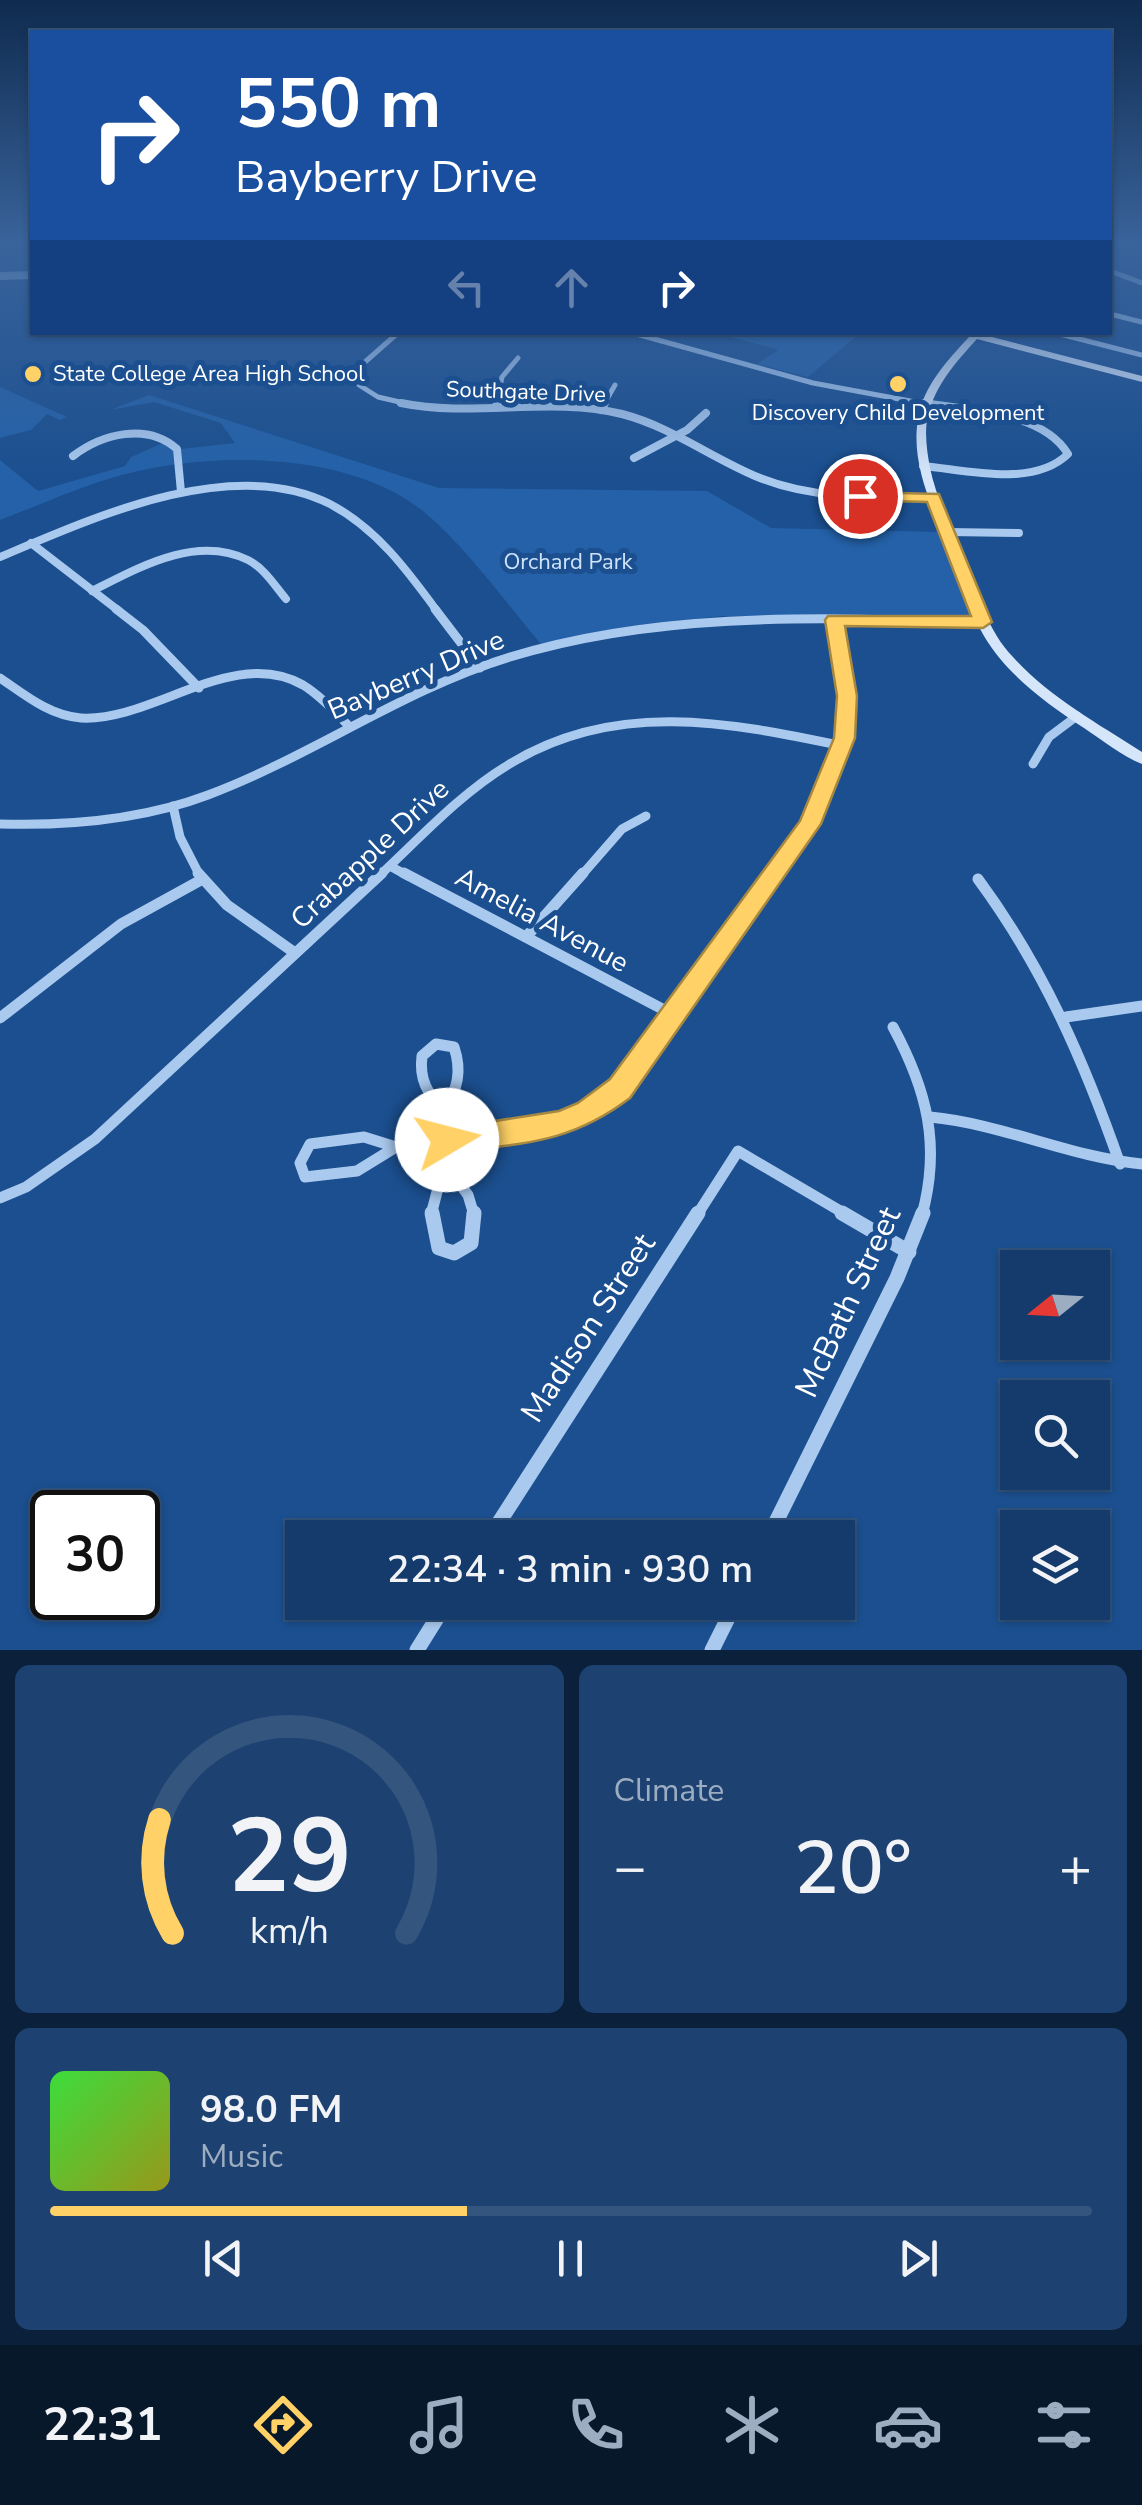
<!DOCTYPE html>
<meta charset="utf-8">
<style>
:root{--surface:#143b6b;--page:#1d4271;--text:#f1f3f6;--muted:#9dadc1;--line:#33557e;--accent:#ffd166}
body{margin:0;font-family:"Nunito Sans",sans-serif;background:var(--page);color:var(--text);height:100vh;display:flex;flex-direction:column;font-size:38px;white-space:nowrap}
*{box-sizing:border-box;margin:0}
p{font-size:32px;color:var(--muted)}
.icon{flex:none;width:55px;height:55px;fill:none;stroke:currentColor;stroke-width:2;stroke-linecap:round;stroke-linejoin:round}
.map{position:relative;height:1650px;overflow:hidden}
.drawer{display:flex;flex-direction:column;gap:15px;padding:15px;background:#0b203b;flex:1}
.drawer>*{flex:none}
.top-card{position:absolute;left:30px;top:30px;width:1082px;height:305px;border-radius:0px;box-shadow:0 2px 8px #0004,0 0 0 2px var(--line);background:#1a4fa0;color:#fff;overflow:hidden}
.needle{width:65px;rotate:252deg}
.tools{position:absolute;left:1000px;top:1250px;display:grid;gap:20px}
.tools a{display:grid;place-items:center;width:110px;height:110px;border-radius:0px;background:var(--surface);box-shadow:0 2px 8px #0004,0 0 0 2px var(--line);font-size:50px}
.speed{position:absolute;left:30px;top:1490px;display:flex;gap:20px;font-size:50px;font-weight:700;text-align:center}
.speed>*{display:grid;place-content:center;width:130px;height:130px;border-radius:50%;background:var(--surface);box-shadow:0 2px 8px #0004,0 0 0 2px var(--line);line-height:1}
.speed .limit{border:5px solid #111;border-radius:15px;background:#fff;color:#111}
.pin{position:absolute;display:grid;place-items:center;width:85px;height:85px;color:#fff;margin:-42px;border:5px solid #fff;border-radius:50%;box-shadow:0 2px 10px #0007}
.me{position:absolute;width:110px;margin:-55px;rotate:82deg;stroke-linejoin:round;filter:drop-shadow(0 0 8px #0008)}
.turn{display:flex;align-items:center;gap:35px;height:210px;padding:0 40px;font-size:45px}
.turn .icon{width:130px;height:130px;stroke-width:2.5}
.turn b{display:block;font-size:70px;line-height:85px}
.lanes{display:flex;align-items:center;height:95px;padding:0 40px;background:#0003;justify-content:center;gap:50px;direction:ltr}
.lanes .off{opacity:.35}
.big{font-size:75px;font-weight:600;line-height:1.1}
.drawer .tile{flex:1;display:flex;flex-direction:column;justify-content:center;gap:15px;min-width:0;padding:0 35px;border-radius:15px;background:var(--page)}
.drawer .dial{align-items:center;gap:0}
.dial svg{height:260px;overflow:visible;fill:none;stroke:var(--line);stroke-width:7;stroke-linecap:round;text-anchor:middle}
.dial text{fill:var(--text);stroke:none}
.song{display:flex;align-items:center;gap:30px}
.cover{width:120px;height:120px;border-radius:15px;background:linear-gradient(135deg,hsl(120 70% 55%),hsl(60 70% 35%))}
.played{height:10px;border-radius:5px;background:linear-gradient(90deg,var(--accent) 40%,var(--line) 40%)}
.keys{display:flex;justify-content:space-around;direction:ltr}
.heat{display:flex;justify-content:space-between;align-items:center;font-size:55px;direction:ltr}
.drawer .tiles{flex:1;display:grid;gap:15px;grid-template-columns:1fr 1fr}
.tile:last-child{grid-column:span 2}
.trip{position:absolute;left:285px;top:1520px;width:570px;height:100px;border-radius:0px;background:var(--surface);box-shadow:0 2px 8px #0004,0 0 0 2px var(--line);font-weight:600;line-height:100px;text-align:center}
.tabs{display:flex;height:160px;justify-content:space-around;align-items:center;background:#08182b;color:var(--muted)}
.tabs .icon{width:70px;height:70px}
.tabs .active{color:var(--accent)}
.tabs b{font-size:45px;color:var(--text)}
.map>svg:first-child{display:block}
.green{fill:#2461a8}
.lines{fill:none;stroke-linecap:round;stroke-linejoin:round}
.minor-far4{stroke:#a9c9ee;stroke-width:5}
.minor-far3{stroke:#a9c9ee;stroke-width:8}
.minor-far2{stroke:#a9c9ee;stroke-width:9}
.minor-far1{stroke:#a9c9ee;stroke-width:11}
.minor{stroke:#a9c9ee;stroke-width:15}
.tertiary{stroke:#a9c9ee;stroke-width:8}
.secondary{fill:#d6e6fa;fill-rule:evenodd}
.route{fill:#ffd166;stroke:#a68842;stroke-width:2.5}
.poi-dot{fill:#ffd166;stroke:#1b4f8f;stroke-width:4}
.labels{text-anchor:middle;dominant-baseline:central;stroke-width:10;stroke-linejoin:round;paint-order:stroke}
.far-poi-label{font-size:22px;fill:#fff;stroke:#1b4f8f;text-anchor:start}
.far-street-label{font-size:22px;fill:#fff;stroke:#1b4f8f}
.far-park-label{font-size:22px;fill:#cfe3fa;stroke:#1b4f8f}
.street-label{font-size:28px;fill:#fff;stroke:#1b4f8f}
.near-street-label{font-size:32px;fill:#fff;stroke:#1b4f8f}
</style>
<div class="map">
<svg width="1142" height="1650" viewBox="0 0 1142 1650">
<rect width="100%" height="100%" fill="#1b4f8f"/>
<g class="green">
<path d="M716 333H860L808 377 756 364 779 350Z"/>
<path d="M0 387 67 417 60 420 47 414 31 430 0 438Z"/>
<path d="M149 395 439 488 707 491 771 528 940 532 974 618 722 616 644 624 541 644C504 601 468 549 424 512 350 451 211 451 122 475 81 486 40 505 0 520V460L38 491 125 466 131 457 165 442 172 450 235 443 221 423 154 402 110 410Z"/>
</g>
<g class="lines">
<g class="minor-far4">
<path d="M1110 271 1142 283"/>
<path d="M1110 314 1142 322"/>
<path d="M399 332 357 369 359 385 378 397 417 406"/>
<path d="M629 332 813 383 937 406"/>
<path d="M1052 332 1142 355"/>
<path d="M496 406 502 377 518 358"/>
<path d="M603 406 615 385"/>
</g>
<g class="minor-far3">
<path d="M401 403C473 418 550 396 622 414 672 427 713 459 760 478 815 500 876 497 934 497"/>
<path d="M496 407 497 403"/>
<path d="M601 410 605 403"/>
<path d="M73 456C102 434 147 422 177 449L181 492"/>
<path d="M634 458 687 430 706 413"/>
<path d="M923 466C967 470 1033 488 1068 454 1042 411 970 411 924 403"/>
<path d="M947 532 1019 533"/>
<path d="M31 543 119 611"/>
<path d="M0 557C92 518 232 454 330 504 376 528 407 570 437 611"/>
<path d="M92 591C138 568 196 534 248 560 264 568 275 586 286 599"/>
</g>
<g class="minor-far2">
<path d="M116 609 143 630 199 688"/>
<path d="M435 609 480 668"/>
<path d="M0 678C25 695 50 716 81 718 153 722 233 645 303 685 321 696 335 712 349 726"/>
<path d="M1033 764 1049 737 1077 716"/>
<path d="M173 806 180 837 200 876"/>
<path d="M0 824C71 826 142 820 208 795 312 756 404 689 510 657 663 610 825 618 983 622"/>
<path d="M390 866 408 876"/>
<path d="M379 876C420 838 460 794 508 765 614 699 728 722 843 746"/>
<path d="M581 876 622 829 646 816"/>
<path d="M773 876C809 825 849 762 847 698 846 672 838 645 834 620"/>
</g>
<g class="minor-far1">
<path d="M198 873 227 905 295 953"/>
<path d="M404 873 672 1014"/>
<path d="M978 879C1043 967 1084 1061 1120 1164"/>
<path d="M526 937 583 873"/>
<path d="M1066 1017 1142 1006"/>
<path d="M0 1018 121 924 201 880"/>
<path d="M893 1027C927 1090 941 1145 922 1215"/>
<path d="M436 1044 454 1047C462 1071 458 1089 444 1110 427 1094 419 1079 422 1056Z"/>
<path d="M444 1110 450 1171"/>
<path d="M930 1117C1003 1124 1069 1157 1142 1164"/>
<path d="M364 1137 396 1147 357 1171 305 1177 300 1163 310 1144Z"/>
<path d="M396 1147C475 1137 553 1136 620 1089L775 873"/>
<path d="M450 1171 468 1195 474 1215"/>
<path d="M0 1198 26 1187 95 1139 382 873"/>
<path d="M431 1215 438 1188 450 1171"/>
<path d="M697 1215 738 1151 847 1215"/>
</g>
<g class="minor">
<path d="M432 1213 439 1248 454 1253 471 1243 474 1213"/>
<path d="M842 1213 909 1252"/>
<path d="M489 1538 698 1213"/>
<path d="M768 1538 897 1278 923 1213"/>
<path d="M417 1650 447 1602"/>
<path d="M712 1650 736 1602"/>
</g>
<path class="tertiary" d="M0 276 32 275"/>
<path class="secondary" d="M957 332H973L1142 376V382L977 339C956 362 936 384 928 415 924 432 927 451 930 468 937 501 953 531 965 562 978 595 988 631 1013 657 1049 697 1097 723 1142 752V764C1122 756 1102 740 1084 728 1046 703 1007 675 984 636 966 605 956 570 944 537 929 500 911 460 918 419 923 386 947 361 969 337Z"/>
</g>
<linearGradient id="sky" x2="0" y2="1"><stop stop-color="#0f2b4f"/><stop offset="0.51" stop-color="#39639b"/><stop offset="1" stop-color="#39639b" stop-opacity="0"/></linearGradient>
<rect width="1142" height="475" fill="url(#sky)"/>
<path class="route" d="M860 492 939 494 992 622 983 628 845 626 857 696 855 738 821 824 630 1098C568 1145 521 1143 447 1153L437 1149 432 1140 437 1130 559 1111 578 1103 610 1079 800 821 834 738 837 696 825 620 828 616H971L927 502 854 500V493Z"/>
<g class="poi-dot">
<circle cx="33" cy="374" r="10"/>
<circle cx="898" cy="384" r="10"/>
</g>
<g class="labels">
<g class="far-poi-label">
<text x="53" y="374">State College Area High School</text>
<text x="898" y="413" text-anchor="middle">Discovery Child Development</text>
</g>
<g class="far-street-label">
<text transform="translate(526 392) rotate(2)">Southgate Drive</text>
</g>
<g class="far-park-label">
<text x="568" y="562">Orchard Park</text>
</g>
<g class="street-label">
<text transform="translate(416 675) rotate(-23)">Bayberry Drive</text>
<text transform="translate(370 854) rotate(-43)">Crabapple Drive</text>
<text transform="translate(542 920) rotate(28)">Amelia Avenue</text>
</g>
<g class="near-street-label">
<text transform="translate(848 1302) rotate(-65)">McBath Street</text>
<text transform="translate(588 1328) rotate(-57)">Madison Street</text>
</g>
</g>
</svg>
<div class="tools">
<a><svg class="needle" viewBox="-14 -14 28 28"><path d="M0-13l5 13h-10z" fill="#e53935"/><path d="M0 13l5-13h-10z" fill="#9dadc1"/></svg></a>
<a><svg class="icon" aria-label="search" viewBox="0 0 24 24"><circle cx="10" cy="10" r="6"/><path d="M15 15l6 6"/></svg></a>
<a><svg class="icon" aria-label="layers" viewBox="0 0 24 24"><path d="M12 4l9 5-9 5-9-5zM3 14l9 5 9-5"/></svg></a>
</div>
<div class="speed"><div class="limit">30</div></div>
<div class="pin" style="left:860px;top:496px;background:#d93025"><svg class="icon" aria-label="arrive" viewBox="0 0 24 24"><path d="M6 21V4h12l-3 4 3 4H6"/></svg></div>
<svg class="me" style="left:447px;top:1140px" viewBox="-20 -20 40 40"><circle r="19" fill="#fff"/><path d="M0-13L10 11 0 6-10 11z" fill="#ffd166"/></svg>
<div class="trip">22:34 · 3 min · 930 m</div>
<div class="top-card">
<div class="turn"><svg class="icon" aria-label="right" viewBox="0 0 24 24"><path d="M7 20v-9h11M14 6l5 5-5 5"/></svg><div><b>550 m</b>Bayberry Drive</div></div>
<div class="lanes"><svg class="icon off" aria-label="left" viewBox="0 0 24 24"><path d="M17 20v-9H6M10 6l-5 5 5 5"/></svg><svg class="icon off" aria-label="ahead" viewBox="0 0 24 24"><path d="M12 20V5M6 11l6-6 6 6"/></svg><svg class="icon" aria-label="right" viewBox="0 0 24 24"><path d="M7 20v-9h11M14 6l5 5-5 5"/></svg></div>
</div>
</div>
<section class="drawer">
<div class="tiles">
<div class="tile dial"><svg viewBox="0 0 100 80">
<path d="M14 69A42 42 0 1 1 86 69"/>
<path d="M14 69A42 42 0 0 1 10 34" stroke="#ffd166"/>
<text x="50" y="56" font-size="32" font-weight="700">29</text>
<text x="50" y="72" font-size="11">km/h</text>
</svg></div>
<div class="tile"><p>Climate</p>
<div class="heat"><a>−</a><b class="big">20°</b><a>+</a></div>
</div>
<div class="tile">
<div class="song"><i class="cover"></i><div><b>98.0 FM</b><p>Music</p></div></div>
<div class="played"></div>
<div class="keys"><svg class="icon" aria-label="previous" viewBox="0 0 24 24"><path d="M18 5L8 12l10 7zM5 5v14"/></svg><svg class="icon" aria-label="pause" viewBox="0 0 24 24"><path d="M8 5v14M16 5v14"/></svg><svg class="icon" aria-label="next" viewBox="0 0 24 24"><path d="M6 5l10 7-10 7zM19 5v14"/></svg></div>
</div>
</div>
</section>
<nav class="tabs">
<b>22:31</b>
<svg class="icon active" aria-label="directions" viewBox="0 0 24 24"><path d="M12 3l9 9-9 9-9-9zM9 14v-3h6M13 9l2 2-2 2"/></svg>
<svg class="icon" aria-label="music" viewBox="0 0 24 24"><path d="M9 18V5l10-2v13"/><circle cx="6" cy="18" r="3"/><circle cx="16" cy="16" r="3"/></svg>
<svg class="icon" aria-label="phone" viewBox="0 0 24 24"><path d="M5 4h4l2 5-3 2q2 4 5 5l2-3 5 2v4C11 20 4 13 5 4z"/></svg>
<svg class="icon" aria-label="climate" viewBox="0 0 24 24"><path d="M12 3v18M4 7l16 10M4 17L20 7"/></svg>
<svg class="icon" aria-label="car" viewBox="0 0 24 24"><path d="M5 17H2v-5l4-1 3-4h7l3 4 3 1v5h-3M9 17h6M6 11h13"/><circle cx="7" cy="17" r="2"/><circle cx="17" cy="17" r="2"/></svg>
<svg class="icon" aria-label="filters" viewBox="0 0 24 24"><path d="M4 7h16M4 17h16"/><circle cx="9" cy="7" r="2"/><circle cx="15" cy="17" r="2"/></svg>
</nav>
